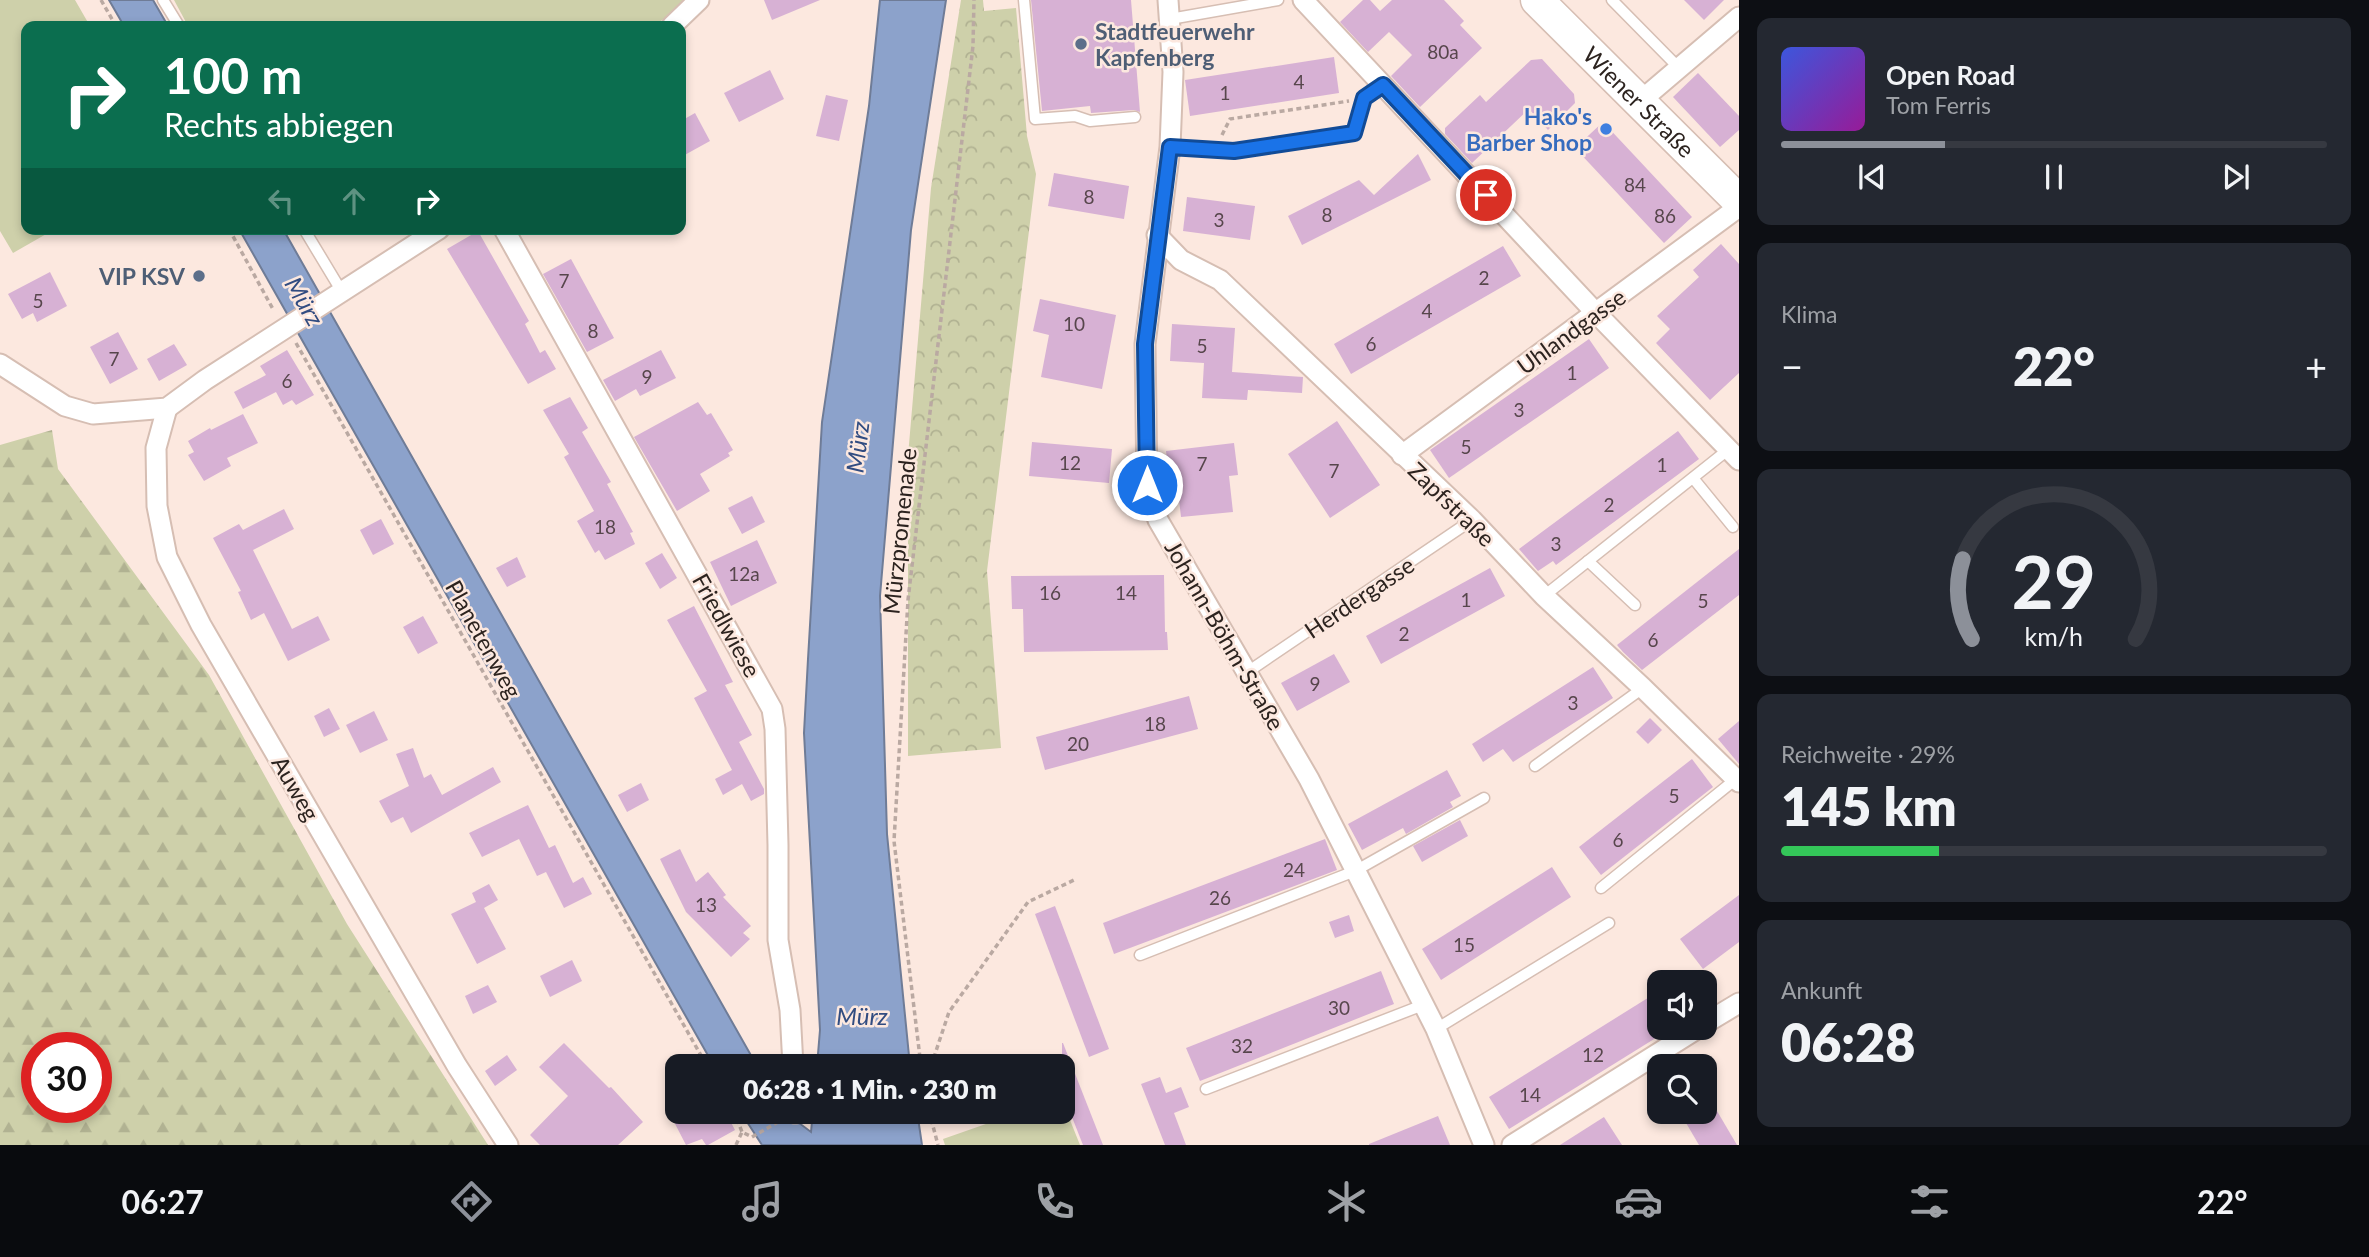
<!DOCTYPE html>
<html lang="de">
<meta charset="utf-8">
<style>
:root{--surface:#171b24;--page:#242831;--text:#f1f3f6;--muted:#9ea1a6;--line:#363941;--accent:#8c9099}
body{margin:0;font-family:Lato,sans-serif;background:var(--page);color:var(--text);height:100vh;display:flex;flex-direction:column;font-size:26px;white-space:nowrap}
*{box-sizing:border-box;margin:0}
p{font-size:23px;color:var(--muted)}
.icon{flex:none;width:38px;height:38px;fill:none;stroke:currentColor;stroke-width:2;stroke-linecap:round;stroke-linejoin:round}
.map{position:relative;flex:1;overflow:hidden}
.details{display:flex;flex-direction:column;gap:18px;padding:18px;background:#0d0f14;width:630px}
.details>*{flex:none}
.top-card{position:absolute;left:21px;top:21px;width:665px;height:214px;border-radius:14px;box-shadow:0 4px 10px #0003;background:#0b6e4f;color:#fff;overflow:hidden}
.fabs{position:absolute;left:1647px;top:970px;display:grid;gap:14px}
.fabs a{display:grid;place-items:center;width:70px;height:70px;border-radius:14px;background:var(--surface);box-shadow:0 4px 10px #0003;font-size:35px}
.speed{position:absolute;left:21px;top:1032px;display:flex;gap:14px;font-size:35px;font-weight:700;text-align:center}
.speed>*{display:grid;place-content:center;width:91px;height:91px;border-radius:50%;background:var(--surface);box-shadow:0 4px 10px #0003;line-height:1}
.speed .limit{border:10px solid #d22;background:#fff;color:#111}
.pin{position:absolute;display:grid;place-items:center;width:60px;height:60px;color:#fff;margin:-30px;border:4px solid #fff;border-radius:50%;box-shadow:0 2px 7px #0007}
.me{position:absolute;width:77px;margin:-38px;rotate:0deg;stroke-linejoin:round;filter:drop-shadow(0 0 5px #0008)}
.turn{display:flex;align-items:center;gap:24px;height:147px;padding:0 28px;font-size:32px}
.turn .icon{width:91px;height:91px;stroke-width:2.5}
.turn b{display:block;font-size:49px;line-height:60px}
.lanes{display:flex;align-items:center;height:66px;padding:0 28px;background:#0003;justify-content:center;gap:35px;direction:ltr}
.lanes .off{opacity:.35}
.big{font-size:52px;font-weight:800;line-height:1.1}
.details .card{flex:1;display:flex;flex-direction:column;justify-content:center;gap:10px;min-width:0;padding:0 24px;border-radius:14px;background:var(--page)}
.details .dial{align-items:center;gap:0}
.dial svg{height:182px;overflow:visible;fill:none;stroke:var(--line);stroke-width:7;stroke-linecap:round;text-anchor:middle}
.dial text{fill:var(--text);stroke:none}
.song{display:flex;align-items:center;gap:21px}
.cover{width:84px;height:84px;border-radius:10px;background:linear-gradient(135deg,hsl(230 70% 55%),hsl(300 70% 35%))}
.played{height:7px;border-radius:4px;background:linear-gradient(90deg,var(--accent) 30%,var(--line) 30%)}
.keys{display:flex;justify-content:space-around;direction:ltr}
.heat{display:flex;justify-content:space-between;align-items:center;font-size:38px;direction:ltr}
.charge{height:10px;border-radius:5px;background:linear-gradient(90deg,#34c759 29%,var(--line) 0)}
.trip{position:absolute;left:665px;top:1054px;width:410px;height:70px;border-radius:14px;background:var(--surface);box-shadow:0 4px 10px #0003;font-weight:800;line-height:70px;text-align:center}
.menu{display:flex;height:112px;justify-content:space-around;align-items:center;background:#090b0e;color:var(--muted)}
.menu .icon{width:49px;height:49px}
.menu .active{color:var(--accent)}
.menu b{font-size:32px;color:var(--text)}
main{display:flex;flex:1;min-height:0}
.map>svg:first-child{display:block}
.green{fill:#ced0aa}
.forest{fill:url(#forest-firs);fill-rule:evenodd}
.park{fill:url(#park-crowns)}
.water{fill:#8ca2cb;stroke:#6f7c97;stroke-width:2}
.building{fill:#d7b1d4}
.lines{fill:none;stroke-linecap:round;stroke-linejoin:round}
.service-casing{stroke:#d6beb3;stroke-width:13}
.minor-casing{stroke:#d6beb3;stroke-width:23}
.primary-casing{stroke:#d6beb3;stroke-width:35}
.path{stroke:#baa9a2;stroke-width:3.5;stroke-dasharray:5 3.5;stroke-linecap:butt}
.service{stroke:#fff;stroke-width:10}
.minor{stroke:#fff;stroke-width:19}
.primary{stroke:#fff;stroke-width:32}
.route-casing{stroke:#114b97;stroke-width:18}
.route{stroke:#1a73e8;stroke-width:12}
.service-dot{fill:#5c6f8a;stroke:#fce8df;stroke-width:2.5}
.shop-dot{fill:#3f7fe0;stroke:#fce8df;stroke-width:2.5}
.labels{text-anchor:middle;dominant-baseline:central;stroke-width:5;stroke-linejoin:round;paint-order:stroke}
.number-label{font-size:19px;fill:#57464c}
.service-label{font-size:23px;font-weight:bold;fill:#4e5e75;stroke:#fce8df;text-anchor:start}
.street-label{font-size:23px;fill:#2c231f;stroke:#fce8df}
.shop-label{font-size:23px;font-weight:bold;fill:#366cbe;stroke:#fce8df;text-anchor:end}
.water-label{font-size:24px;font-style:italic;fill:#314c81;stroke:#fce8df}
</style>
<main>
<div class="map">
<svg width="1739" height="1145" viewBox="0 0 1739 1145">
<defs>
<pattern id="forest-firs" width="22" height="20" patternUnits="userSpaceOnUse" patternTransform="scale(1.75)"><rect width="22" height="20" fill="#ced0aa"/><path d="M5 1l3.5 6h-7zM16 11l3.5 6h-7z" fill="#b1b292"/></pattern>
<pattern id="park-crowns" width="20" height="18" patternUnits="userSpaceOnUse" patternTransform="scale(1.75)"><rect width="20" height="18" fill="#ced0aa"/><path d="M2 6a3 3 0 1 1 6 0M12 15a3 3 0 1 1 6 0" fill="none" stroke="#b1b292"/></pattern>
</defs>
<rect width="100%" height="100%" fill="#fce8df"/>
<g class="green">
<path d="M0 0H75L90 26H26V229H55L13 253 0 231Z"/>
<path d="M174 0H683L672 13 654 26H188Z"/>
<path d="M1062 1100 1080 1145H945L943 1139 1023 1111H1062Z"/>
</g>
<path class="forest" d="M52 430 58 469 209 675 347 924 488 1145H0V445ZM37 1048H96V1108H37Z"/>
<path class="park" d="M961 0H983L984 11 1016 8 1027 136 1036 174 987 571 1001 748 908 756V456L931 188Z"/>
<g class="water">
<path d="M109 0H153L168 26H124Z"/>
<path d="M880 0H946L911 230 880 596 887 834 910 1066H817L820 1030 804 733 808 659 822 422 869 106Z"/>
<path d="M239 229H283L757 1066H714Z"/>
<path d="M740 1111H783L811 1132 813 1111H917L922 1145H762Z"/>
</g>
<g class="building">
<path d="M764 0H820L772 20Z"/>
<path d="M1031 0H1131L1140 112 1134 110 1091 113 1090 106 1042 111Z"/>
<path d="M1363 0H1370L1380 11 1392 0H1444L1464 21 1460 25 1482 48 1420 107 1391 76 1412 55 1389 32 1368 52 1340 22Z"/>
<path d="M1684 0H1724L1704 20Z"/>
<path d="M1334 57 1339 93 1190 116 1185 80Z"/>
<path d="M1542 59 1574 94 1575 103 1548 130 1529 109 1472 163 1445 134V128L1480 95 1486 102 1531 60Z"/>
<path d="M770 70 784 99 739 122 724 93Z"/>
<path d="M1698 73 1739 116V130L1720 147 1673 97Z"/>
<path d="M826 95 848 100 839 141 816 136Z"/>
<path d="M695 113 710 141 681 157V121Z"/>
<path d="M1603 122 1692 217 1664 243 1575 148Z"/>
<path d="M1418 154 1431 180 1302 245 1288 216 1359 180 1374 195Z"/>
<path d="M1054 173 1129 186 1124 219 1048 206Z"/>
<path d="M1187 197 1255 206 1250 240 1183 231Z"/>
<path d="M478 231 529 321 525 324 540 353 545 350 556 369 528 384 447 249Z"/>
<path d="M1721 244 1739 264V373L1710 400 1656 343 1670 329 1657 316 1699 277 1693 270Z"/>
<path d="M1503 246 1521 276 1351 374 1334 344Z"/>
<path d="M571 259 614 338 587 352 543 274Z"/>
<path d="M50 272 67 306 37 322 33 313 22 319 8 294Z"/>
<path d="M1040 299 1116 315 1102 389 1041 377 1049 335 1033 331Z"/>
<path d="M1172 324 1235 328 1232 372 1303 377 1302 393 1248 390 1247 400 1202 398 1204 363 1170 361Z"/>
<path d="M118 332 138 369 110 384 90 347Z"/>
<path d="M1589 339 1609 368 1449 478 1430 450Z"/>
<path d="M174 344 187 365 159 381 147 359Z"/>
<path d="M287 350 314 395 296 405 292 400 283 405 276 392 243 409 234 392 266 375 260 366Z"/>
<path d="M661 350 676 378 640 396 636 389 615 401 603 380Z"/>
<path d="M570 397 588 428 582 432 611 482 607 484 633 532 630 533 635 544 605 560 599 550 595 553 577 521 594 511 564 457 569 454 543 410Z"/>
<path d="M698 402 707 415 711 413 733 450 728 453 730 456 700 474 710 491 677 511 634 437Z"/>
<path d="M243 414 258 443 227 458 231 466 204 481 188 455 194 452 188 441 210 428 211 430Z"/>
<path d="M1337 421 1380 485 1330 518 1288 454Z"/>
<path d="M1678 431 1699 459 1556 565 1553 561 1538 571 1519 549Z"/>
<path d="M1032 442 1112 449 1109 483 1029 476Z"/>
<path d="M1234 443 1238 475 1229 476 1233 512 1181 517 1177 482 1170 483 1166 451Z"/>
<path d="M752 496 765 522 742 534 728 508Z"/>
<path d="M284 509 294 529 253 550 292 629 318 616 330 640 288 661 264 613 251 620 238 592 241 591 213 538 239 524 243 530Z"/>
<path d="M381 519 394 544 373 555 360 530Z"/>
<path d="M757 540 777 583 731 606 710 562Z"/>
<path d="M1739 549V595L1642 670 1623 652 1617 645Z"/>
<path d="M662 553 677 578 660 589 645 563Z"/>
<path d="M517 557 526 577 507 587 496 568Z"/>
<path d="M1490 568 1505 596 1381 664 1366 636Z"/>
<path d="M1164 575 1165 632H1167L1168 650 1024 652 1023 609H1012L1011 576Z"/>
<path d="M694 606 733 682 725 685 752 735 739 742 764 789V794L751 801 742 784 723 795 715 779 732 770 694 698 707 691 667 620Z"/>
<path d="M423 616 438 643 418 654 403 627Z"/>
<path d="M1334 654 1350 682 1297 711 1281 683Z"/>
<path d="M1593 667 1613 698 1513 762 1503 749 1483 762 1472 744Z"/>
<path d="M1189 696 1198 729 1045 770 1036 737Z"/>
<path d="M329 708 340 729 324 737 314 716Z"/>
<path d="M374 711 388 740 360 753 346 725Z"/>
<path d="M1650 718 1662 730 1648 744 1636 732Z"/>
<path d="M1739 721V764L1718 739Z"/>
<path d="M413 748 424 778 431 774 442 795 493 767 501 782 411 833 403 817 391 823 379 801 409 786 396 754Z"/>
<path d="M1692 759 1713 787 1601 875 1579 847Z"/>
<path d="M1447 770 1461 796 1450 802 1453 807 1406 834 1403 828 1362 850 1348 824Z"/>
<path d="M641 783 649 800 627 812 618 795Z"/>
<path d="M528 805 549 848 555 845 573 883 583 877 592 894 564 908 546 872 537 876 519 839 482 857 469 833Z"/>
<path d="M1460 820 1468 836 1422 862 1413 846Z"/>
<path d="M1325 839 1337 870 1114 954 1103 923Z"/>
<path d="M680 849 696 882 708 872 726 895 723 897 751 926 743 933 750 939 731 957 686 912 660 859Z"/>
<path d="M1552 867 1571 897 1441 980 1422 949Z"/>
<path d="M489 884 498 900 484 908 506 949 477 964 451 914 476 902 472 893Z"/>
<path d="M1739 895V942L1703 969 1680 939Z"/>
<path d="M1055 906 1109 1049 1089 1057 1035 914Z"/>
<path d="M1349 915 1354 931 1335 938 1329 922Z"/>
<path d="M572 960 582 981 550 997 540 976Z"/>
<path d="M1381 971 1394 1004 1200 1081 1186 1048Z"/>
<path d="M488 985 497 1002 473 1014 465 996Z"/>
<path d="M1659 991V1036L1509 1129 1489 1097Z"/>
<path d="M564 1043 609 1088 611 1087 643 1122 618 1145H540L530 1135 568 1096 539 1067Z"/>
<path d="M1062 1043H1063L1103 1145H1083L1062 1092Z"/>
<path d="M507 1055 517 1070 495 1086 485 1071Z"/>
<path d="M1160 1077 1166 1093 1181 1087 1189 1107 1174 1113 1186 1145H1165L1141 1084Z"/>
<path d="M684 1111H725L735 1130 708 1145H706L702 1139 686 1145 672 1118Z"/>
<path d="M1679 1111H1717L1737 1145H1699Z"/>
<path d="M1438 1116 1450 1145H1369V1144Z"/>
<path d="M1604 1117 1622 1145H1560Z"/>
</g>
<g class="lines">
<g class="service-casing">
<g id="service">
<path d="M163 0 179 26"/>
<path d="M1024 0 1035 119 1075 116 1090 121 1135 117"/>
<path d="M1612 0 1679 68"/>
<path d="M1170 19 1278 0"/>
<path d="M1170 147 1234 151 1354 133 1364 98 1383 85"/>
<path d="M304 229 342 292"/>
<path d="M1693 478 1733 527"/>
<path d="M1588 561 1635 605"/>
<path d="M1544 596 1729 449"/>
<path d="M1246 673 1472 520"/>
<path d="M1535 766 1643 688"/>
<path d="M1601 888 1736 779"/>
<path d="M1140 955 1355 871 1484 798"/>
<path d="M1436 1029 1609 923"/>
<path d="M1206 1089 1423 1005"/>
</g>
</g>
<g class="minor-casing">
<g id="minor">
<path d="M1168 0 1173 72 1170 147 1145 344 1147 485 1158 520 1309 779 1436 1029 1484 1145"/>
<path d="M1303 0 1596 313 1739 460"/>
<path d="M672 26 699 0"/>
<path d="M1638 103 1739 17"/>
<path d="M504 229 772 709 775 729 778 845V940L790 1010 793 1066"/>
<path d="M1157 235 1181 260 1220 280 1472 520 1544 596 1643 688 1739 782"/>
<path d="M0 364 65 406 93 414 167 408 205 380 439 229"/>
<path d="M167 408 156 448 157 506 167 557 201 625 457 1066 508 1145"/>
<path d="M1402 455 1739 207"/>
<path d="M1704 1024 1739 1003"/>
<path d="M795 1111V1113"/>
<path d="M1512 1145 1700 1027"/>
</g>
</g>
<g class="primary-casing">
<g id="primary">
<path id="s1" d="M1537 0 1739 201"/>
</g>
</g>
<g class="path">
<path d="M101 0 116 26"/>
<path d="M1222 135 1230 119 1349 101"/>
<path d="M229 229 274 311"/>
<path d="M296 343 707 1066"/>
<path d="M921 1066 894 841 908 600 973 46 974 0"/>
<path d="M931 1066 949 1012 1028 902 1074 880"/>
<path d="M734 1111 742 1132"/>
<path d="M929 1111 938 1145"/>
<path d="M736 1145 742 1132 752 1137 778 1122"/>
</g>
<use href="#service" class="service"/>
<use href="#minor" class="minor"/>
<use href="#primary" class="primary"/>
</g>
<g class="lines">
<g class="route-casing">
<path id="route" d="M1147 485 1145 344 1170 147 1234 151 1354 133 1364 98 1383 85 1486 195"/>
</g>
<use href="#route" class="route"/>
</g>
<g class="service-dot">
<circle cx="1081" cy="44" r="7"/>
<circle cx="199" cy="276" r="7"/>
</g>
<circle class="shop-dot" cx="1606" cy="129" r="7"/>
<g class="labels">
<g class="number-label">
<text x="1443" y="51">80a</text>
<text x="1299" y="81">4</text>
<text x="1225" y="92">1</text>
<text x="1635" y="184">84</text>
<text x="1089" y="196">8</text>
<text x="1327" y="214">8</text>
<text x="1665" y="215">86</text>
<text x="1219" y="219">3</text>
<text x="1484" y="277">2</text>
<text x="564" y="280">7</text>
<text x="38" y="300">5</text>
<text x="1427" y="310">4</text>
<text x="1074" y="323">10</text>
<text x="593" y="330">8</text>
<text x="1371" y="343">6</text>
<text x="1202" y="345">5</text>
<text x="114" y="358">7</text>
<text x="1572" y="372">1</text>
<text x="647" y="376">9</text>
<text x="287" y="380">6</text>
<text x="1519" y="409">3</text>
<text x="1466" y="446">5</text>
<text x="1070" y="462">12</text>
<text x="1202" y="463">7</text>
<text x="1662" y="464">1</text>
<text x="1334" y="470">7</text>
<text x="1609" y="504">2</text>
<text x="605" y="526">18</text>
<text x="1556" y="543">3</text>
<text x="744" y="573">12a</text>
<text x="1050" y="592">16</text>
<text x="1126" y="592">14</text>
<text x="1466" y="599">1</text>
<text x="1703" y="600">5</text>
<text x="1404" y="633">2</text>
<text x="1653" y="639">6</text>
<text x="1315" y="683">9</text>
<text x="1573" y="702">3</text>
<text x="1155" y="723">18</text>
<text x="1078" y="743">20</text>
<text x="1674" y="795">5</text>
<text x="1618" y="839">6</text>
<text x="1294" y="869">24</text>
<text x="1220" y="897">26</text>
<text x="706" y="904">13</text>
<text x="1464" y="944">15</text>
<text x="1339" y="1007">30</text>
<text x="1242" y="1045">32</text>
<text x="1593" y="1054">12</text>
<text x="1530" y="1094">14</text>
</g>
<g class="service-label">
<text x="1095" y="31">Stadtfeuerwehr<tspan x="1095" dy="26">Kapfenberg</tspan></text>
<text x="185" y="276" text-anchor="end">VIP KSV</text>
</g>
<g class="street-label">
<text stroke="none"><textPath href="#s1" startOffset="144">Wiener Straße</textPath></text>
<text transform="translate(1571 331) rotate(-36)">Uhlandgasse</text>
<text transform="translate(1452 504) rotate(44)">Zapfstraße</text>
<text transform="translate(899 531) rotate(-84)">Mürzpromenade</text>
<text transform="translate(1359 597) rotate(-34)">Herdergasse</text>
<text transform="translate(727 625) rotate(61)">Friedlwiese</text>
<text transform="translate(1225 635) rotate(60)">Johann-Böhm-Straße</text>
<text transform="translate(484 639) rotate(61)">Planetenweg</text>
<text transform="translate(296 788) rotate(60)">Auweg</text>
</g>
<g class="shop-label">
<text x="1592" y="116">Hako's<tspan x="1592" dy="26">Barber Shop</tspan></text>
</g>
<g class="water-label">
<text transform="translate(305 301) rotate(60)">Mürz</text>
<text transform="translate(857 447) rotate(-83)">Mürz</text>
<text x="862" y="1015">Mürz</text>
</g>
</g>
</svg>
<div class="fabs">
<a><svg class="icon" aria-label="sound" viewBox="0 0 24 24"><path d="M4 9h4l5-4v14l-5-4H4zM17 9q2 3 0 6"/></svg></a>
<a><svg class="icon" aria-label="search" viewBox="0 0 24 24"><circle cx="10" cy="10" r="6"/><path d="M15 15l6 6"/></svg></a>
</div>
<div class="speed"><div class="limit">30</div></div>
<div class="pin" style="left:1486px;top:195px;background:#d93025"><svg class="icon" aria-label="arrive" viewBox="0 0 24 24"><path d="M6 21V4h12l-3 4 3 4H6"/></svg></div>
<svg class="me" style="left:1147px;top:485px" viewBox="-20 -20 40 40"><circle r="17" fill="#1a73e8" stroke="#fff" stroke-width="3"/><path d="M0-11L8 9 0 5-8 9z" fill="#fff"/></svg>
<div class="trip">06:28 · 1 Min. · 230 m</div>
<div class="top-card">
<div class="turn"><svg class="icon" aria-label="right" viewBox="0 0 24 24"><path d="M7 20v-9h11M14 6l5 5-5 5"/></svg><div><b>100 m</b>Rechts abbiegen</div></div>
<div class="lanes"><svg class="icon off" aria-label="left" viewBox="0 0 24 24"><path d="M17 20v-9H6M10 6l-5 5 5 5"/></svg><svg class="icon off" aria-label="ahead" viewBox="0 0 24 24"><path d="M12 20V5M6 11l6-6 6 6"/></svg><svg class="icon" aria-label="right" viewBox="0 0 24 24"><path d="M7 20v-9h11M14 6l5 5-5 5"/></svg></div>
</div>
</div>
<section class="details">
<div class="card">
<div class="song"><i class="cover"></i><div><b>Open Road</b><p>Tom Ferris</p></div></div>
<div class="played"></div>
<div class="keys"><svg class="icon" aria-label="previous" viewBox="0 0 24 24"><path d="M18 5L8 12l10 7zM5 5v14"/></svg><svg class="icon" aria-label="pause" viewBox="0 0 24 24"><path d="M8 5v14M16 5v14"/></svg><svg class="icon" aria-label="next" viewBox="0 0 24 24"><path d="M6 5l10 7-10 7zM19 5v14"/></svg></div>
</div>
<div class="card"><p>Klima</p>
<div class="heat"><a>−</a><b class="big">22°</b><a>+</a></div>
</div>
<div class="card dial"><svg viewBox="0 0 100 80">
<path d="M14 69A42 42 0 1 1 86 69"/>
<path d="M14 69A42 42 0 0 1 10 34" stroke="#8c9099"/>
<text x="50" y="56" font-size="32" font-weight="700">29</text>
<text x="50" y="72" font-size="11">km/h</text>
</svg></div>
<div class="card"><p>Reichweite · 29%</p><b class="big">145 km</b><div class="charge"></div></div>
<div class="card"><p>Ankunft</p><b class="big">06:28</b></div>
</section>
</main>
<nav class="menu">
<b>06:27</b>
<svg class="icon active" aria-label="directions" viewBox="0 0 24 24"><path d="M12 3l9 9-9 9-9-9zM9 14v-3h6M13 9l2 2-2 2"/></svg>
<svg class="icon" aria-label="music" viewBox="0 0 24 24"><path d="M9 18V5l10-2v13"/><circle cx="6" cy="18" r="3"/><circle cx="16" cy="16" r="3"/></svg>
<svg class="icon" aria-label="phone" viewBox="0 0 24 24"><path d="M5 4h4l2 5-3 2q2 4 5 5l2-3 5 2v4C11 20 4 13 5 4z"/></svg>
<svg class="icon" aria-label="climate" viewBox="0 0 24 24"><path d="M12 3v18M4 7l16 10M4 17L20 7"/></svg>
<svg class="icon" aria-label="car" viewBox="0 0 24 24"><path d="M5 17H2v-5l4-1 3-4h7l3 4 3 1v5h-3M9 17h6M6 11h13"/><circle cx="7" cy="17" r="2"/><circle cx="17" cy="17" r="2"/></svg>
<svg class="icon" aria-label="filters" viewBox="0 0 24 24"><path d="M4 7h16M4 17h16"/><circle cx="9" cy="7" r="2"/><circle cx="15" cy="17" r="2"/></svg>
<b>22°</b>
</nav>
